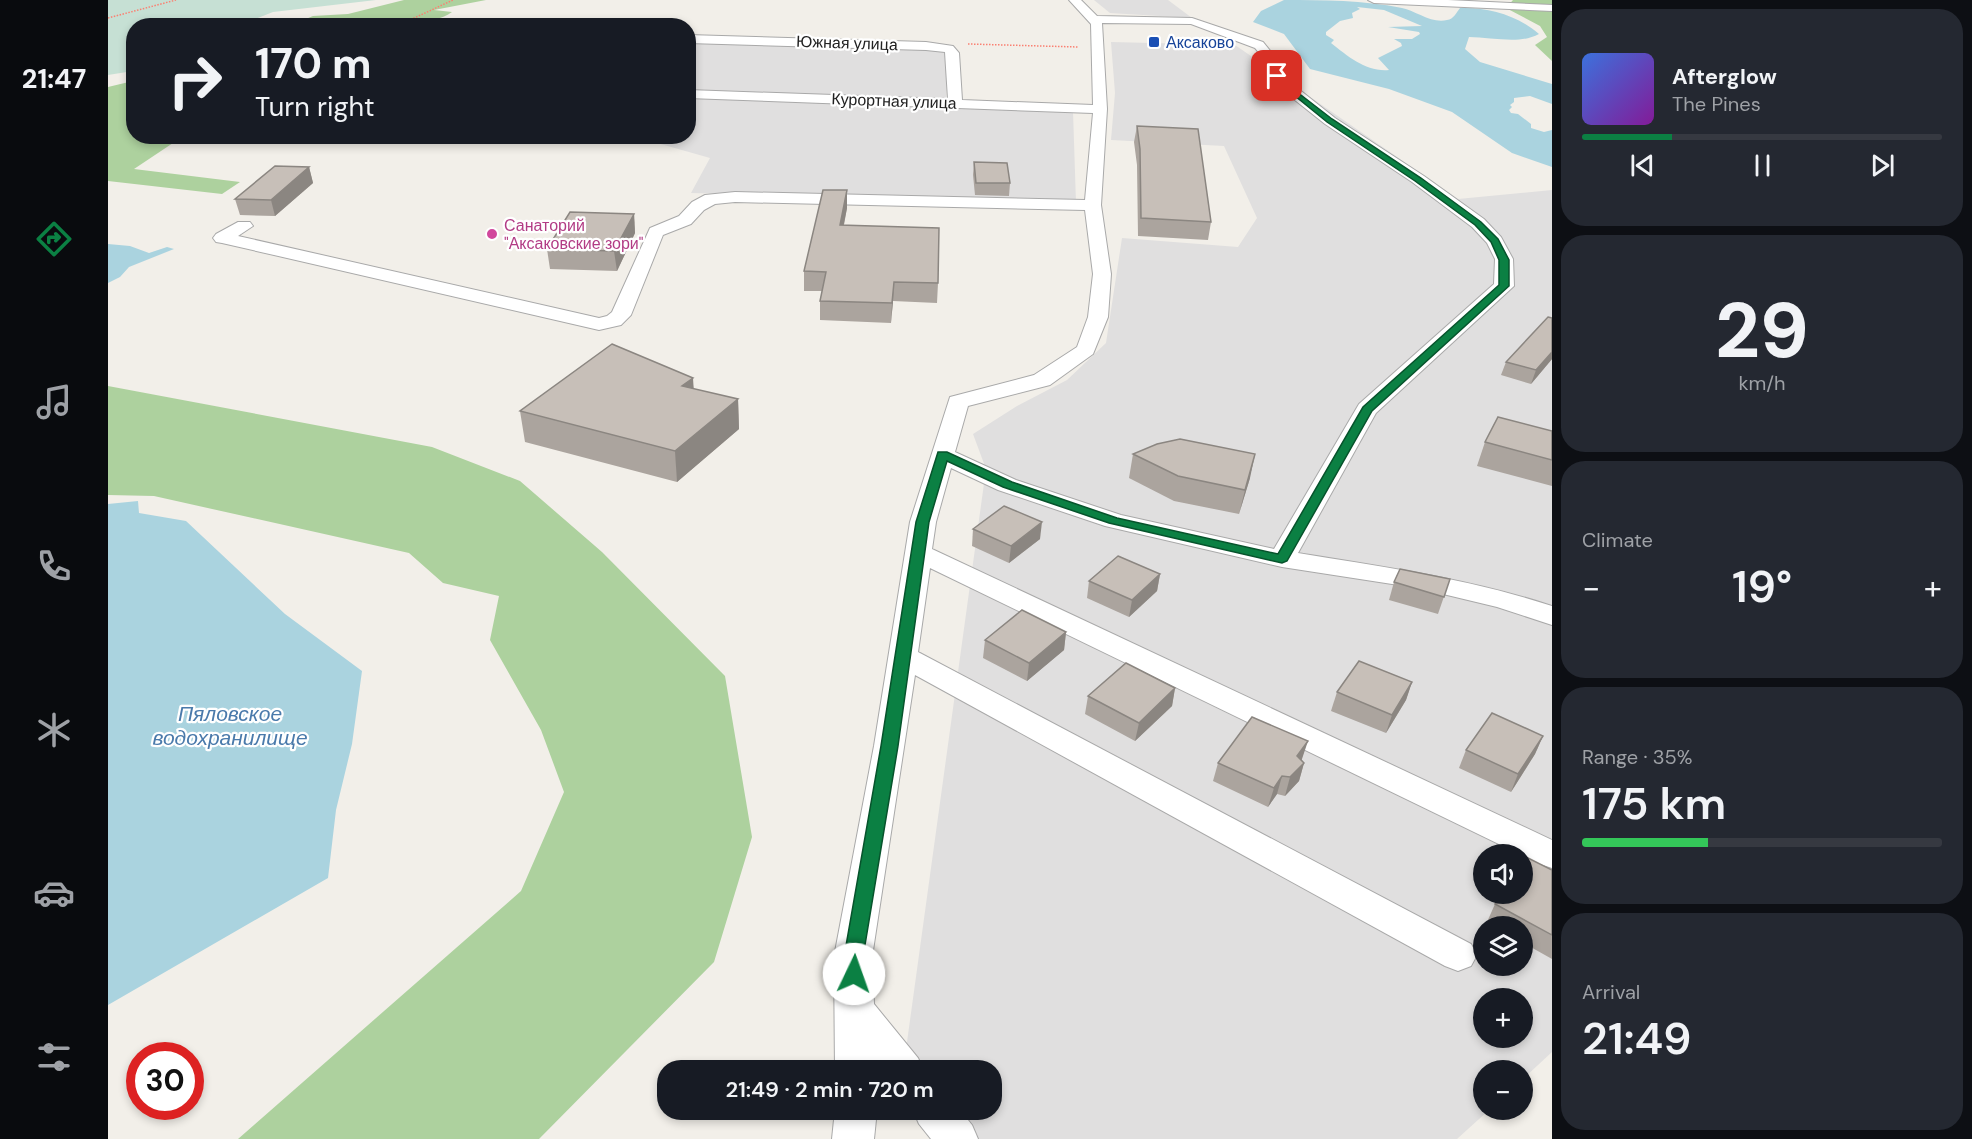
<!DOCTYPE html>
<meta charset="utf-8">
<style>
:root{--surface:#171b24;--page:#242831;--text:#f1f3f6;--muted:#9ea1a6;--line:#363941;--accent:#0b8043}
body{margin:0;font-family:"DM Sans",sans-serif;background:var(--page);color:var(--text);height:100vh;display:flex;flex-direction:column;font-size:22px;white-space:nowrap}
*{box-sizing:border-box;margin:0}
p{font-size:20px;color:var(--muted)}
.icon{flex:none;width:33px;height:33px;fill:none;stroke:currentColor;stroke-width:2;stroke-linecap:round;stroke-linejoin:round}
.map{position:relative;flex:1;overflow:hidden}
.panel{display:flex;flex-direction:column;gap:9px;padding:9px;background:#0d0f14;width:420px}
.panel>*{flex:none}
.top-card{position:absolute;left:18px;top:18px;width:570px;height:126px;border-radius:24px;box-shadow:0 3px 9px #0003;background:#171b24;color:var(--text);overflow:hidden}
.controls{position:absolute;left:1365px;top:844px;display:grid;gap:12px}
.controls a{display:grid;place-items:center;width:60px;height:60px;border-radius:50%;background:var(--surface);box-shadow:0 3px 9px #0003;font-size:30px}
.speed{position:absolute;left:18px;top:1042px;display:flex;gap:12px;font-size:30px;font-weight:700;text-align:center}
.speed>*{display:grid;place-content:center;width:78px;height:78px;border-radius:50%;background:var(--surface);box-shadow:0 3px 9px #0003;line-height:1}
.speed .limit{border:9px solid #d22;background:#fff;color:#111}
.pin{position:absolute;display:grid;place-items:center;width:51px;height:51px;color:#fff;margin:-26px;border-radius:12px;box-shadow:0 3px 9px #0006}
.me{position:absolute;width:66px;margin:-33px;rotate:3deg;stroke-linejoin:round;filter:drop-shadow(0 0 4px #0008)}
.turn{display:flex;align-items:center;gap:21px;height:126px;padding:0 30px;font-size:27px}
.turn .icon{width:78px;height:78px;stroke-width:2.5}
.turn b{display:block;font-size:42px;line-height:51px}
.big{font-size:45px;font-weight:600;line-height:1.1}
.panel .card{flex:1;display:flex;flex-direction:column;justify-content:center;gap:9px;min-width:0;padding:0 21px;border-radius:24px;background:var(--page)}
.panel .dial{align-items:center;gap:0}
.dial b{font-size:78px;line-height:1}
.song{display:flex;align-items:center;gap:18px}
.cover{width:72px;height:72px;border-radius:9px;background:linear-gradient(135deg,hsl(220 70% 55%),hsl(290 70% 35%))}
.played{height:6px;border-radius:3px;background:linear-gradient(90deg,var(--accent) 25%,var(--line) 25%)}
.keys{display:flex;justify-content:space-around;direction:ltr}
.heat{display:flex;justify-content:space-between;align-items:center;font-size:33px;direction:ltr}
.charge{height:9px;border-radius:4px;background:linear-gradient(90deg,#34c759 35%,var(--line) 0)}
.trip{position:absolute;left:549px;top:1060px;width:345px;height:60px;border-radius:24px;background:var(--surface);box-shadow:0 3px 9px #0003;font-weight:600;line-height:60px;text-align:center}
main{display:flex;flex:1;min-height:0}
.menu{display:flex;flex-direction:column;width:108px;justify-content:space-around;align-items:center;background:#090b0e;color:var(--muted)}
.menu .icon{width:42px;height:42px}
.menu .selected{color:var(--accent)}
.menu b{font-size:27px;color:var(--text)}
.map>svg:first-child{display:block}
.residential{fill:#e0dfdf;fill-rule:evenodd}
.forest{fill:#add19e}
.wetland{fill:#c6e0d4}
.water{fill:#aad3df;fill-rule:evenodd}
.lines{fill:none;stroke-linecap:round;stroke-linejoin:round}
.minor-casing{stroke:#a9a9a9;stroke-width:2}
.path{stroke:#fa8072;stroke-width:1.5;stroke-dasharray:1.5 1.5;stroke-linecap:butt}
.minor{fill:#fff;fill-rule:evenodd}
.wall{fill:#aba49e}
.shaded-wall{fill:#8b8681}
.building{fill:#c7bfb8;stroke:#8b8681;stroke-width:1.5}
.route{fill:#0b8043;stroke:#07532c;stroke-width:1.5}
.transit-dot{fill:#1a4fb4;stroke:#fff;stroke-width:2}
.hotel-dot{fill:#d1479c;stroke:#fff;stroke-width:2}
.labels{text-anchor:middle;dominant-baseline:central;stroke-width:4.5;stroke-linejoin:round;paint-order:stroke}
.far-transit-label{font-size:16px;fill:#164399;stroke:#fff;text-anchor:start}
.far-street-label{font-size:16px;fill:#222;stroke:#fff}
.far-hotel-label{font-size:16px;fill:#b23c85;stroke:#fff;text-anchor:start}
.water-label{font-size:21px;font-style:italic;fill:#4a7aab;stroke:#fff}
</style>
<main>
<nav class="menu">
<b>21:47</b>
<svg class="icon selected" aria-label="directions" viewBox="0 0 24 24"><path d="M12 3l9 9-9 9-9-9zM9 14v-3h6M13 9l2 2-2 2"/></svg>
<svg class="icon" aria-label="music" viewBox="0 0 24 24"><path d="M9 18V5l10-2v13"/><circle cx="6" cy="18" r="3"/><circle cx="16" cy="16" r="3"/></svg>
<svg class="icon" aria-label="phone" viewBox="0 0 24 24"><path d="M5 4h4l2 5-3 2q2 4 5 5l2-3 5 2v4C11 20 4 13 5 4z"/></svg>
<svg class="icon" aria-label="climate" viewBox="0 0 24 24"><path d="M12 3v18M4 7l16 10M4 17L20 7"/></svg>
<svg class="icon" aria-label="car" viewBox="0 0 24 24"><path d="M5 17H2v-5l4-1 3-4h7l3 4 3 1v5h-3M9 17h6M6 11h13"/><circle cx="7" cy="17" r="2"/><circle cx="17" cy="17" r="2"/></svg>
<svg class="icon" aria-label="filters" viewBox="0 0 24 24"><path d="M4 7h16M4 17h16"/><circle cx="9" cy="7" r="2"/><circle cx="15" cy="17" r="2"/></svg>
</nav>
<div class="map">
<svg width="1444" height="1139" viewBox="0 0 1444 1139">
<rect width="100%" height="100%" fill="#f2efe9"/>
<g class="residential">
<path d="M986 0H1060L1084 18 1002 13Z"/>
<path d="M581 40 823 47 840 52 838 106 965 111 968 203 583 193 602 158 528 137H517L580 136Z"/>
<path d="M1003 42 1127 45 1350 199 1444 190V1052L1415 1079 1414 1071H1376V1110H1381L1349 1139H824L804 1110H884V1071H795L878 469 865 434 909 406 959 380 998 343 1014 238 1130 247 1149 218 1116 146 1003 140 1007 93ZM1376 855H1414V894H1376ZM1376 927H1414V966H1376ZM1376 999H1414V1038H1376Z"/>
</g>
<g class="forest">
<path d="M296 0H378L326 10 344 12C324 27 295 16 274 26H195L193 21 205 16 240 14Z"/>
<path d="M1405 0H1444V61L1427 45 1439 37 1432 26 1398 8Z"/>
<path d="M25 81 26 136 74 137 26 169 132 182 114 194 0 181V87Z"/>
<path d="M0 386 324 447 412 481 494 552 617 676 644 837 606 962 431 1139H130L413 891 456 792 433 730 382 640 391 596 335 583 301 553 46 496 0 495Z"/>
</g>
<path class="wetland" d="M0 0H268L165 12 145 20 148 25 26 26 25 71 0 75Z"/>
<g class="water">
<path d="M1176 0C1217 0 1254 0 1294 8 1308 11 1324 24 1339 20 1346 19 1348 13 1352 8 1380 7 1409 15 1431 34 1411 45 1384 37 1361 37L1357 49 1372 62 1444 84V104L1422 96 1406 98V102L1402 105 1404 107 1401 110 1403 113 1410 114 1423 124V128L1436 132 1444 130V167L1404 153 1344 112 1281 89 1202 69 1176 34 1145 22 1153 11ZM1249 7 1276 10 1314 26 1280 27 1311 32 1312 34 1304 39H1286L1293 43 1294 46 1270 58 1281 70C1258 72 1241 57 1223 43L1226 40 1218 35V32L1232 21 1245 18 1244 13 1252 9Z"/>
<path d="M0 244 22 246 41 253 59 247 66 249 21 267 12 277 0 283Z"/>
<path d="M30 501 31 513 78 521 177 614 254 671 244 744 228 810 220 878 0 1005V504Z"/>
</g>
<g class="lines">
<g class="minor-casing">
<g id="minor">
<path d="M961 0H973L989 16 1084 18 1155 42 1164 53 1166 64 1183 83 1227 118 1316 176 1376 219 1393 237 1405 259 1406 286 1268 413 1190 553C1276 567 1362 579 1444 606V625L1389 607 1310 588 1174 567 997 526 890 490 843 468 828 522 824 549 1444 840V868L1432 864 822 568 810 652 1363 944 1369 955 1363 966 1350 971 1337 966 807 675 764 957 766 1004 810 1058 816 1071H771L768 1068 769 1071H727L726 957 766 746 802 522 842 397 926 375 969 347 980 317 985 274 977 210 627 202 607 204 596 210 583 224 555 235 523 315 513 325 491 330 114 243 108 242 105 238 108 234 130 222H142L145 226 130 236 491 318 499 316 504 312 542 228 571 216 584 202 597 195 627 192 977 200 985 113 580 98V90L840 99 837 52 818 50 580 43V35L818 42 845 46 851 53 854 100 985 105 983 24ZM994 23 1083 24 1147 48 1152 54 1154 65 1173 89 1217 124 1304 182 1364 227 1379 243 1387 259 1386 284 1251 404 1166 549 1013 515 908 480 847 452 860 406 942 385 985 354 1000 317 1003 274 993 205 999 109Z"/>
<path d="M1260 0H1340L1444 5V11L1266 3Z"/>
<path d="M727 1110H769L766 1139H724Z"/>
<path d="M805 1110H852L864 1125 870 1139H823L811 1124Z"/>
</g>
</g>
<g class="path">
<path d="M0 18 68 0"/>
<path d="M289 26 345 0"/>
<path d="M860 44 970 47"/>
</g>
<use href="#minor" class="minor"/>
</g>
<g class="wall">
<path d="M1029 126 1103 222 1100 240 1030 236 1029 165 1026 142Z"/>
<path d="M866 162 902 183 901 196 867 195 865 175Z"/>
<path d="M201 167 205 183 167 216 132 215 127 199Z"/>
<path d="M739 190V208L736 225 830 283 829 303 785 301 783 323 712 320V301L714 291H696V271Z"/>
<path d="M526 214 527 233 509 271 442 269 439 249Z"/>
<path d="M1444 318V359L1423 384 1393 375 1398 362Z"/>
<path d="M585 378V389L630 399 631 429 569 482 417 442 412 411Z"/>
<path d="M1444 431V486L1369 466 1377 442Z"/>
<path d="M1025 454 1142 478 1131 514 1066 501 1021 478Z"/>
<path d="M865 529 932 539 901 563 864 546Z"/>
<path d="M1052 574 1049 591 1021 617 979 598 981 581Z"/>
<path d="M1342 579 1330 614 1281 600 1286 582Z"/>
<path d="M958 632 956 650 919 681 875 658 877 640Z"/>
<path d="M1304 682 1298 700 1278 733 1223 711 1229 692Z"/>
<path d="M1067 688 1064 706 1027 741 977 714 980 696Z"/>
<path d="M1435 736 1427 754 1403 792 1351 768 1358 750Z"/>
<path d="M1194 759V760L1196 763 1191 781 1177 796 1169 794 1160 807 1105 781 1110 763Z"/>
<path d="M1444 870V959L1414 942V927H1387L1379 922 1387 904Z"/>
</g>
<g class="shaded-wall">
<path d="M201 167 205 183 167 216 163 200Z"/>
<path d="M739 190V208L732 243V225Z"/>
<path d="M526 214 527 233 509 271 506 251Z"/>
<path d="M786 282 785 301 783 323 784 303Z"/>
<path d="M1444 352V359L1423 384 1428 370Z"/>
<path d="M585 378 587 408 574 386Z"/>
<path d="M630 399 631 429 569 482 567 451Z"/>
<path d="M1147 454 1142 478 1131 514 1137 490Z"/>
<path d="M934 522 932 539 901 563 903 546Z"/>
<path d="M1052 574 1049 591 1021 617 1024 600Z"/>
<path d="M958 632 956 650 919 681 921 663Z"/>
<path d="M1304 682 1298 700 1278 733 1284 715Z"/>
<path d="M1067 688 1064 706 1027 741 1031 723Z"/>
<path d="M1435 736 1427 754 1403 792 1410 774Z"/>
<path d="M1200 741 1194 759 1184 774 1189 756Z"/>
<path d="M1196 763 1191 781 1177 796 1182 777Z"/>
<path d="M1174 776 1169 794 1160 807 1166 788Z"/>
</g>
<g class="building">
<path d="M1029 126 1090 129 1103 222 1033 218 1032 149Z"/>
<path d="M866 162 899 163 902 183H868Z"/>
<path d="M167 166 201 167 163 200 127 199Z"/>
<path d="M715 190H739L732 225 831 228 830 283 786 282 784 303 712 301 718 272 696 271Z"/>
<path d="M462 212 526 214 506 251 439 249Z"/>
<path d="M1440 317 1444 318V352L1428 370 1398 362Z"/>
<path d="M504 344 585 378 574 386 630 399 567 451 412 411Z"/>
<path d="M1390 417 1444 431V460L1377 442Z"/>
<path d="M1072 439 1147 454 1137 490 1070 476 1025 454 1049 444Z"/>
<path d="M896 506 934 522 903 546 865 529Z"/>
<path d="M1010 556 1052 574 1024 600 981 581Z"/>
<path d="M1292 569 1342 579 1336 597 1286 582Z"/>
<path d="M914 610 958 632 921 663 877 640Z"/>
<path d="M1251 661 1304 682 1284 715 1229 692Z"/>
<path d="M1018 663 1067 688 1031 723 980 696Z"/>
<path d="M1384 713 1435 736 1410 774 1358 750Z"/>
<path d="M1144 717 1200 741 1189 756 1196 763 1182 777 1174 776 1166 788 1110 763Z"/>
<path d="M1420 858 1444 870V935L1387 904 1394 894H1414V866Z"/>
</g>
<path class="route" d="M1167 74H1171L1180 85 1224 119 1313 178 1373 222 1390 239 1401 260V286L1264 411 1179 561 1174 563 1001 523 895 487 839 461 821 522 790 746 755 957 756 974 753 980 746 982 739 980 736 974V957L773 746 808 522 830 452H839L904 482 1009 518 1170 554 1255 407 1391 285V260L1383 242 1367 225 1307 181 1219 122 1176 87Z"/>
<rect class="transit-dot" x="1040" y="36" width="12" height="12" rx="3"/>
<circle class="hotel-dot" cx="384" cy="234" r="6"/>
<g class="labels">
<g class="far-transit-label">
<text x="1058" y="42">Аксаково</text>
</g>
<g class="far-street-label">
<text transform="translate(739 43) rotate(2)">Южная улица</text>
<text transform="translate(786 101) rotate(2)">Курортная улица</text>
</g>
<g class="far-hotel-label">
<text x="396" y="225">Санаторий<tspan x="396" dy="18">"Аксаковские зори"</tspan></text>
</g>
<g class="water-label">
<text x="122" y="714">Пяловское<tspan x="122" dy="24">водохранилище</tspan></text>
</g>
</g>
</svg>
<div class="controls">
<a><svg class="icon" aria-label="sound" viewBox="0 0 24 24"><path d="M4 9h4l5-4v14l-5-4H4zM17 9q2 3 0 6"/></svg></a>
<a><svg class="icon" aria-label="layers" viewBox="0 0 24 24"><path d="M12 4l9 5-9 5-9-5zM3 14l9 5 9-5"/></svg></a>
<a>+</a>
<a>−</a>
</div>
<div class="speed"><div class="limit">30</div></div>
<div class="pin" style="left:1169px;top:76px;background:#d93025"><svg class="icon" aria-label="arrive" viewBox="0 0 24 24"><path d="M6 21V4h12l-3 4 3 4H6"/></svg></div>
<svg class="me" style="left:746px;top:974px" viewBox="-20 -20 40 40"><circle r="19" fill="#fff"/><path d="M0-13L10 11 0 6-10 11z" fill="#0b8043"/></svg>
<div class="trip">21:49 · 2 min · 720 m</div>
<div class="top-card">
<div class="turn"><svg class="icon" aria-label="right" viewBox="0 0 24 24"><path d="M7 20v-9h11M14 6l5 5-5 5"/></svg><div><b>170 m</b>Turn right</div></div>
</div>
</div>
<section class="panel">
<div class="card">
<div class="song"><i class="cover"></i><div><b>Afterglow</b><p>The Pines</p></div></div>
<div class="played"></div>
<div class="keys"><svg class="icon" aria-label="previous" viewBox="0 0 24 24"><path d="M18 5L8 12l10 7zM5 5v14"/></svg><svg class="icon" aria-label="pause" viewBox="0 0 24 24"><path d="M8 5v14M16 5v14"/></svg><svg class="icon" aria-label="next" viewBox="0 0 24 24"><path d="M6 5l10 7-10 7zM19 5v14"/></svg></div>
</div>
<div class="card dial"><b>29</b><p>km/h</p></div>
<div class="card"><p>Climate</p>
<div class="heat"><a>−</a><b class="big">19°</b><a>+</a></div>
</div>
<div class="card"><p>Range · 35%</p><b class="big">175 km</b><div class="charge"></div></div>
<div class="card"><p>Arrival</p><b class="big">21:49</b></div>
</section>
</main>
